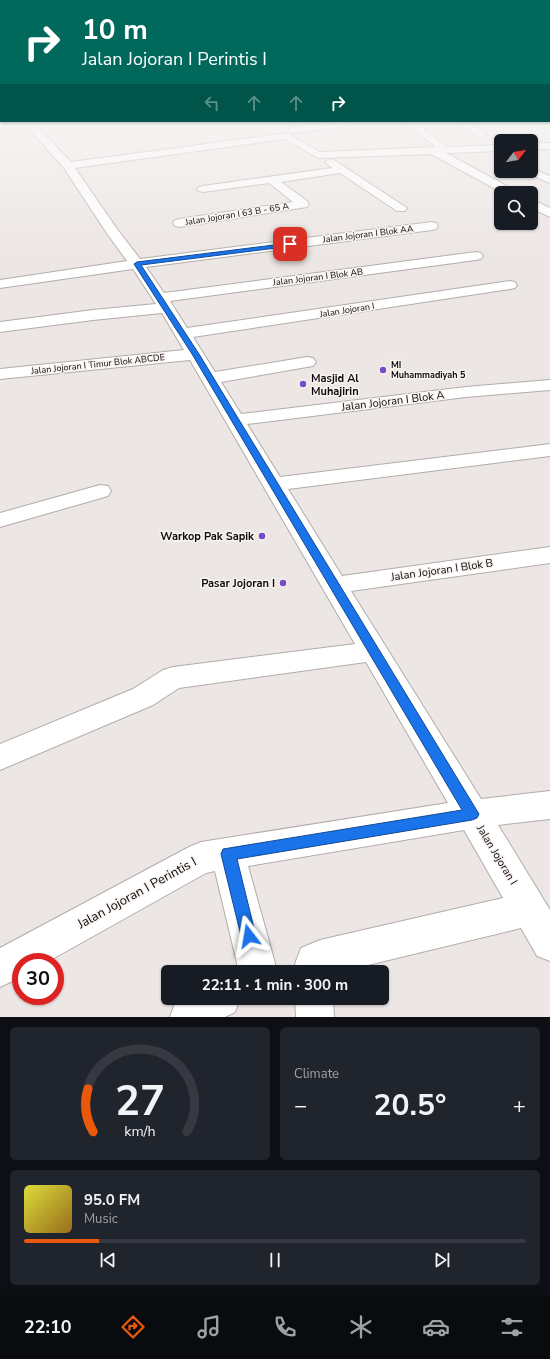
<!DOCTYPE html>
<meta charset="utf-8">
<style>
:root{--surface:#171b24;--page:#20242c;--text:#f1f3f6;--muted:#9ea1a6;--line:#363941;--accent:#ea580c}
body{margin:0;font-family:"Nunito Sans",sans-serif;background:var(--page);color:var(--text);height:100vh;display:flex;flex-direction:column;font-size:15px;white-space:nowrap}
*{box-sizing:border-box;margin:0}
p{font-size:13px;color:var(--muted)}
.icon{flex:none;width:22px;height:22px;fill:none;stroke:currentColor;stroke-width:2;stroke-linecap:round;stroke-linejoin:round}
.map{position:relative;height:1017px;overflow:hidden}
.sheet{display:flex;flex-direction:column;gap:10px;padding:10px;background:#0d0f14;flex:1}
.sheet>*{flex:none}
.guide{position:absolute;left:0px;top:0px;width:550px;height:122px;box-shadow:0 1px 3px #0004;background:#00695c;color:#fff;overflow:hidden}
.needle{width:26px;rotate:59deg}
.controls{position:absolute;left:494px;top:134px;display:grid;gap:8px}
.controls a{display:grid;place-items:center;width:44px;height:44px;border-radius:6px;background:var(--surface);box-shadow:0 1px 3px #0004;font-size:20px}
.speed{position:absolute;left:12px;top:953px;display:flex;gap:8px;font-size:20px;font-weight:700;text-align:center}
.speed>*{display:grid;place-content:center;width:52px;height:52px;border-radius:50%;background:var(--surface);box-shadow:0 1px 3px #0004;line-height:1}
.speed .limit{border:6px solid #d22;background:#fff;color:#111}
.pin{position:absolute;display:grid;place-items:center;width:34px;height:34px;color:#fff;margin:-17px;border-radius:8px;box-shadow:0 2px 6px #0006}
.me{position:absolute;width:44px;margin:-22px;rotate:346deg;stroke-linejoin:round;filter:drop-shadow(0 0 3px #0008)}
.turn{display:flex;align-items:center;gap:14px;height:84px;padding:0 16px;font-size:18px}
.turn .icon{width:52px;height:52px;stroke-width:2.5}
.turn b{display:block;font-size:28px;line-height:34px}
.lanes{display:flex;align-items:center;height:38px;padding:0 16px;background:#0003;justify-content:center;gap:20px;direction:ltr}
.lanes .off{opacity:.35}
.big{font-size:30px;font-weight:700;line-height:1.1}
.sheet .widget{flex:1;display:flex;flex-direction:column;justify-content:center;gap:6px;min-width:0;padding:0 14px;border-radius:6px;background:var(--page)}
.sheet .dial{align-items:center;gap:0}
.dial svg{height:104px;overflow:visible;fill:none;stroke:var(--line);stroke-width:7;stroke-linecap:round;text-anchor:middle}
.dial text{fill:var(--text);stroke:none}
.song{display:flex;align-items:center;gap:12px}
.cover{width:48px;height:48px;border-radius:6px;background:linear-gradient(135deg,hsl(60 70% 55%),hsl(40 70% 35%))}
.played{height:4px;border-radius:2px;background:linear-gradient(90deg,var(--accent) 15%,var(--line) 15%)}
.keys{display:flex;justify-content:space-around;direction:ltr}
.heat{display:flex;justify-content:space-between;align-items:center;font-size:22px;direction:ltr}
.sheet .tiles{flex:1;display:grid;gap:10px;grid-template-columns:1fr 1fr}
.widget:last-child{grid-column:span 2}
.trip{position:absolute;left:161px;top:965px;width:228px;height:40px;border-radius:6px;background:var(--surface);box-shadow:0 1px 3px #0004;font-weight:700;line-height:40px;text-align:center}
.tabs{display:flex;height:64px;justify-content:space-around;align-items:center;background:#090b0e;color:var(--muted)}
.tabs .icon{width:28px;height:28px}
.tabs .selected{color:var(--accent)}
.tabs b{font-size:18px;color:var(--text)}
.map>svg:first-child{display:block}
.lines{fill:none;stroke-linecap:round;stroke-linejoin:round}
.minor-casing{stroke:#b2acaa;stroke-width:2}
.minor{fill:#fff;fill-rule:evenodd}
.route{fill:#1a73e8;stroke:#114b97}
.poi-dot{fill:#774bc4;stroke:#f9f3f1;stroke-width:1.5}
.labels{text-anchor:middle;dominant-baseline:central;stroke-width:3;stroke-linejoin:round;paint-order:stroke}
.far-street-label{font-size:9px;fill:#0d0b0b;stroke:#f9f3f1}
.far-poi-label{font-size:9px;font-weight:bold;fill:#0d0b0b;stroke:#f9f3f1;text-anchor:start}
.poi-label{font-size:11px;font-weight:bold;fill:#0d0b0b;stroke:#f9f3f1;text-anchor:end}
.street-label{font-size:11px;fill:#0d0b0b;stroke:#f9f3f1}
.near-street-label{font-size:13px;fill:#0d0b0b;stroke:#f9f3f1}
</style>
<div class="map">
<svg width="550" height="1017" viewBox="0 0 550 1017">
<rect width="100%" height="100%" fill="#ece6e4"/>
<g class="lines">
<g class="minor-casing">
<g id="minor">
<path d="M22 121H32L71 162 287 133 320 152 436 147 403 121H414L447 147 501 145V151L446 153 516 191 518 193H503L431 154 318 158 285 139 75 168 117 229 140 259 432 222 436 223 438 226 436 229 432 230 146 267 164 293 476 252 481 253 483 256 481 259 476 260 170 301 187 328 510 281 515 282 517 285 515 288 510 289 193 337 215 372 307 357 313 358 316 362 313 366 307 367 221 382 241 414 466 387 550 380V390L466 397 247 424 280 477 550 444V456L288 489 342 576 550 547V563L351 591 481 799 550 791V819L498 825 550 910V961L537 956 521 928 339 972H293L296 961 301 948 320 940 503 898 464 830 248 866 275 963 274 972H236L237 963 215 871 206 873 47 962H21V977L0 987V948L189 847 201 842 448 803 366 662 179 688 153 705 0 770V744L133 689 163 670 173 667 355 644 190 360 0 379V369L184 350 162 313 93 320 0 332V322L93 310 156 304 133 269 0 288V280L127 261 106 232 64 168Z"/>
<path d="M342 121H352L353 123 348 126 293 133 288 130 293 127Z"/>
<path d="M455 121H466L488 135 483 138 480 137Z"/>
<rect x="531" y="143" width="19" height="6"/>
<path d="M330 159 334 160 407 208 405 211H397L340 173 281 182 307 201 309 204 307 207 179 227 175 226 173 223 175 220 179 219 293 202 269 183 203 192 199 191 197 189 199 187 203 186 332 168 325 162Z"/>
<path d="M531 168 550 176V183L527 173 526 171H531Z"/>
<path d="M531 199 550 208V217L531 208Z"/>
<path d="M100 485 108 486 111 491 108 496 0 527V513Z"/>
<path d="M184 998H240L235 1012 225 1017H170L175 1003Z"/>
<path d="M295 998H333L334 1017H296Z"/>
</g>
</g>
<use href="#minor" class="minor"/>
</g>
<linearGradient id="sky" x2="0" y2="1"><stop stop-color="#6aa7d8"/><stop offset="0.45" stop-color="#f6f4f3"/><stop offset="1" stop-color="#f6f4f3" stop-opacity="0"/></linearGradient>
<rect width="550" height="260" fill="url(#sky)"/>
<path class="route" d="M290 243H292V246L141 265 199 354 479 814 477 818 472 820 237 859 256 936 254 941 249 943 244 941 241 936 221 854 223 849 462 810 192 354 134 264 137 262Z"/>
<g class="poi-dot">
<circle cx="383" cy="370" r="4"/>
<circle cx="303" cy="384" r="4"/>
<circle cx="262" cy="536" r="4"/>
<circle cx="283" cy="583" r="4"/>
</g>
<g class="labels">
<g class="far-street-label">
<text transform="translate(237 214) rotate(-9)">Jalan Jojoran I 63 B - 65 A</text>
<text transform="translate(368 234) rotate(-7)">Jalan Jojoran I Blok AA</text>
<text transform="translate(318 277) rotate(-7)">Jalan Jojoran I Blok AB</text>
<text transform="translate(347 310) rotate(-9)">Jalan Jojoran I</text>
<text transform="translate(98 364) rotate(-6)">Jalan Jojoran I Timur Blok ABCDE</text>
</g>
<g class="far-poi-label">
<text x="391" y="365">MI<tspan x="391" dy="10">Muhammadiyah 5</tspan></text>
</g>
<g class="poi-label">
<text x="311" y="378" text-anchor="start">Masjid Al<tspan x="311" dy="13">Muhajirin</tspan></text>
<text x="254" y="536">Warkop Pak Sapik</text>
<text x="275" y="583">Pasar Jojoran I</text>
</g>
<g class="street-label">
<text transform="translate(393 401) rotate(-7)">Jalan Jojoran I Blok A</text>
<text transform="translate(442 570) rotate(-8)">Jalan Jojoran I Blok B</text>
<text transform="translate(497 855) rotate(59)">Jalan Jojoran I</text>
</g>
<g class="near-street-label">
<text transform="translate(137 893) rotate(-29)">Jalan Jojoran I Perintis I</text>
</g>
</g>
</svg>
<div class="controls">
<a><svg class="needle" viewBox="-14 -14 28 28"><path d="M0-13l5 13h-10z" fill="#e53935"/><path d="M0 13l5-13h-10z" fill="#9ea1a6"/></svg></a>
<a><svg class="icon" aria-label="search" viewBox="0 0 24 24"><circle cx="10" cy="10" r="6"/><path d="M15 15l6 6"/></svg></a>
</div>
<div class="speed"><div class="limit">30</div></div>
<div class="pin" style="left:290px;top:244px;background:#d93025"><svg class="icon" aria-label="arrive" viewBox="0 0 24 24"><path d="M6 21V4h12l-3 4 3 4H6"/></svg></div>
<svg class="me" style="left:249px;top:936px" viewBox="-20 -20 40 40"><path d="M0-17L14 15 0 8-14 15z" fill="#1a73e8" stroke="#fff" stroke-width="4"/></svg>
<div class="trip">22:11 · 1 min · 300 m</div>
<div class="guide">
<div class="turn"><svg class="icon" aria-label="right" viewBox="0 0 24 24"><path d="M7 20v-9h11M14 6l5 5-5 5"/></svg><div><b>10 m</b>Jalan Jojoran I Perintis I</div></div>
<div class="lanes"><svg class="icon off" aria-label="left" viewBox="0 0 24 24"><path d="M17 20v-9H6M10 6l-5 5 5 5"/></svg><svg class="icon off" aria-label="ahead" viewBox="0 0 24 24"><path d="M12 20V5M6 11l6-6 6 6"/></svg><svg class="icon off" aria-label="ahead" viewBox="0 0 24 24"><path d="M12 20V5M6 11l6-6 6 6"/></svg><svg class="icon" aria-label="right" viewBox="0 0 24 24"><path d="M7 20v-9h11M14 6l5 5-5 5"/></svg></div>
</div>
</div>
<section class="sheet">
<div class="tiles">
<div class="widget dial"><svg viewBox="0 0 100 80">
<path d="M14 69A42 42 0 1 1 86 69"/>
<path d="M14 69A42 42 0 0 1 10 36" stroke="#ea580c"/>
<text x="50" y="56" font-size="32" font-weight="700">27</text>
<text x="50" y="72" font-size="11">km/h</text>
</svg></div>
<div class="widget"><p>Climate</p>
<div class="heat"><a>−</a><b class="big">20.5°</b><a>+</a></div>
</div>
<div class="widget">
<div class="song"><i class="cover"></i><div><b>95.0 FM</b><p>Music</p></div></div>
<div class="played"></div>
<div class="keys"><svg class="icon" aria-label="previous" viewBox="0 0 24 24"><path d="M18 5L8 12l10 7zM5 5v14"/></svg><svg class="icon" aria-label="pause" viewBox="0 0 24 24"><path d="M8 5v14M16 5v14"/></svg><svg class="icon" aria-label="next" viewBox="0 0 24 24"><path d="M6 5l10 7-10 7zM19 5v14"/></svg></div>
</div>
</div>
</section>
<nav class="tabs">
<b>22:10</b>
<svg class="icon selected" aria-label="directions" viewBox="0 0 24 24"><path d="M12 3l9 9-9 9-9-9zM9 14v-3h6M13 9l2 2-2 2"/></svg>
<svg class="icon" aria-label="music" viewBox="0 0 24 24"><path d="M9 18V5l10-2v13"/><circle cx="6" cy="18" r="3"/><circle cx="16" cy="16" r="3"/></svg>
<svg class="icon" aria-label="phone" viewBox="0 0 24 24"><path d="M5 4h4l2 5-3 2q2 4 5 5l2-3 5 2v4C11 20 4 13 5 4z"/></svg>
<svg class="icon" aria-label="climate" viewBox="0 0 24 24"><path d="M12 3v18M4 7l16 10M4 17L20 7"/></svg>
<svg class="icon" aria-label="car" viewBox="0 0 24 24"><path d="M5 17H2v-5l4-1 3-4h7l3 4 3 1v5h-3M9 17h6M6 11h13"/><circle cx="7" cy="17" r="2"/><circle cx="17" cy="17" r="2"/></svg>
<svg class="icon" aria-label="filters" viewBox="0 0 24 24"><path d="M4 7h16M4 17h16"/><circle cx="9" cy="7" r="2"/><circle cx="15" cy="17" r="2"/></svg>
</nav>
